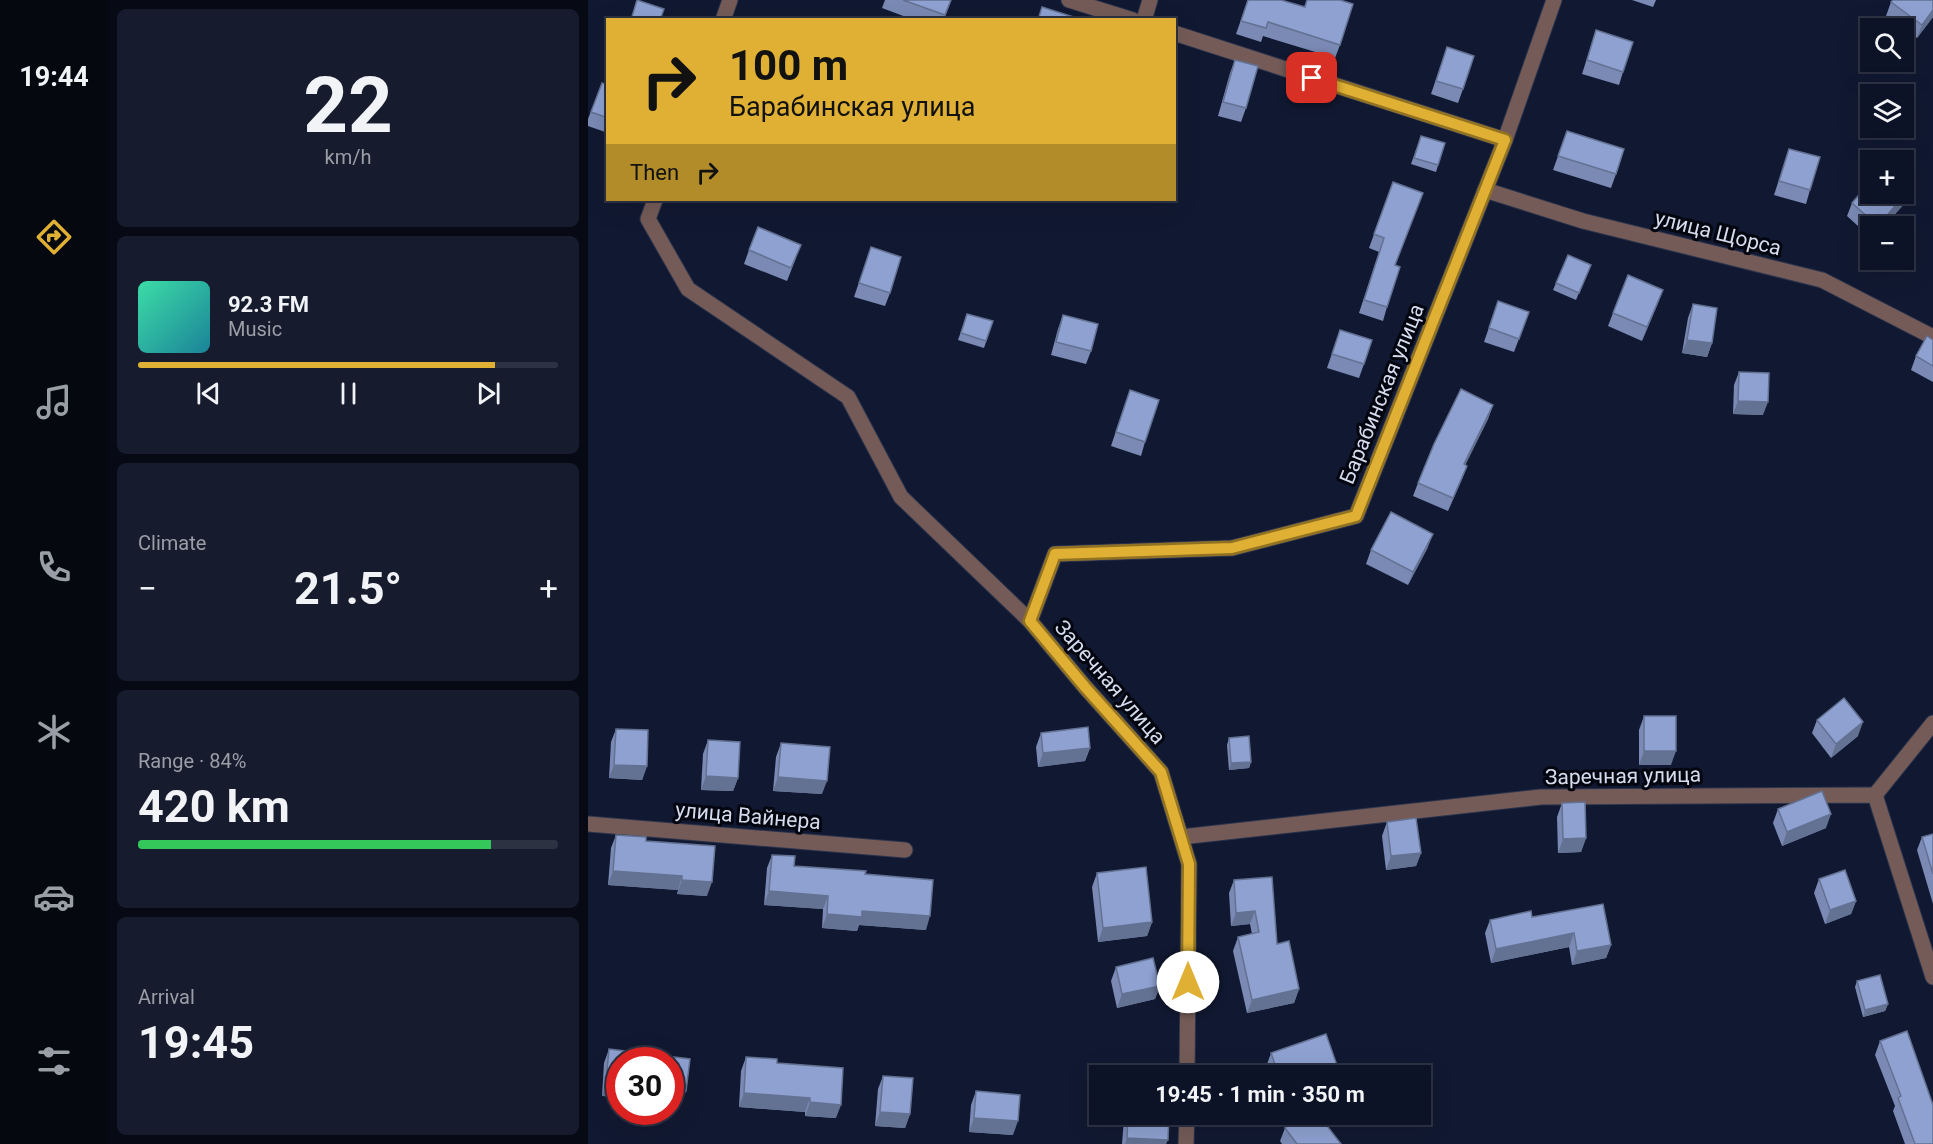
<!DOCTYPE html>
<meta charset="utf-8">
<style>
:root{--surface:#0d1326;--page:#161c2e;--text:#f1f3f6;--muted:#9a9ea7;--line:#2d3243;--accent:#dfb034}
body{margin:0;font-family:Roboto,sans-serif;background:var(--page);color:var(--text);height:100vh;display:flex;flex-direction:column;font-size:22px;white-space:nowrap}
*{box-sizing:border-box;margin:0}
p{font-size:20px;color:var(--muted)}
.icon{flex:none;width:33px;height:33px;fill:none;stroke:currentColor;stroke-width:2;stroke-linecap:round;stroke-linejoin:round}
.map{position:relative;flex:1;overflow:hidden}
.side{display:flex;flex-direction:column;gap:9px;padding:9px;background:#070a15;width:480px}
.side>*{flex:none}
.top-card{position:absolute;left:18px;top:18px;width:570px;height:183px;border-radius:0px;box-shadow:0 6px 24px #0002,0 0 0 2px var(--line);background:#dfb034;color:#111;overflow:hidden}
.fabs{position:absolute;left:1272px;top:18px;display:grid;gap:12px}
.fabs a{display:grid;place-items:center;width:54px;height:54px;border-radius:0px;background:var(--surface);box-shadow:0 6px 24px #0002,0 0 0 2px var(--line);font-size:30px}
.speed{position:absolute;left:18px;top:1047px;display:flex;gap:12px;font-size:30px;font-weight:700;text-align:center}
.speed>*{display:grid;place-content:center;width:78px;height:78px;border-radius:50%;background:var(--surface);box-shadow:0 6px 24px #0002,0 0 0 2px var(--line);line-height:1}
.speed .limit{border:9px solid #d22;background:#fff;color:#111}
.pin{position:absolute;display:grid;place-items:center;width:51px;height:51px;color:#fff;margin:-26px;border-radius:12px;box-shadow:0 3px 9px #0006}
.me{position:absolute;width:66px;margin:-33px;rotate:0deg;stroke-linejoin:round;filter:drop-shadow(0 0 4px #0008)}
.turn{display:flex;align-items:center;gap:21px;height:126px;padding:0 24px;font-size:27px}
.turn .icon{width:78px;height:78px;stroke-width:2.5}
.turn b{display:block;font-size:42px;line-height:51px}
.then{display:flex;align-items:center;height:57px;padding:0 24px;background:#0003;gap:12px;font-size:22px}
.big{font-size:45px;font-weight:700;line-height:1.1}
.side .card{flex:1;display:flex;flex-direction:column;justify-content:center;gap:9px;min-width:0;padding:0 21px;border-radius:9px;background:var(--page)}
.side .dial{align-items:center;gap:0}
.dial b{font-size:78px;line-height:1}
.song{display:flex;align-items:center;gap:18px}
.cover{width:72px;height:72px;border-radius:9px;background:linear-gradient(135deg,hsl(160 70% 55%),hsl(190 70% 35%))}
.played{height:6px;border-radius:3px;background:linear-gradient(90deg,var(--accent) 85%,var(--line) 85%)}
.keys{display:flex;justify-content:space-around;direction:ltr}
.heat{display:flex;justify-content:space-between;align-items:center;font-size:33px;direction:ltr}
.charge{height:9px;border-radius:4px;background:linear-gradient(90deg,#34c759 84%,var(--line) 0)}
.trip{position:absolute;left:501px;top:1065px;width:342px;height:60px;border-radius:0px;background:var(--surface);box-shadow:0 6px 24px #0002,0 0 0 2px var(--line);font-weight:700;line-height:60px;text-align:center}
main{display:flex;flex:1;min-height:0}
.menu{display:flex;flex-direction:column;width:108px;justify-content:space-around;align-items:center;background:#05080f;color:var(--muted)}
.menu .icon{width:42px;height:42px}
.menu .on{color:var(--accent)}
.menu b{font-size:27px;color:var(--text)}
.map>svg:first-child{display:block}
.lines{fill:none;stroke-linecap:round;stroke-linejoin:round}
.street-casing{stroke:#2c344c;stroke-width:17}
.street{stroke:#745b58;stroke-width:15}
.wall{fill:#7a8ab4}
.shaded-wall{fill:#637192}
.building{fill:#8ea1d1;stroke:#637192;stroke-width:1.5}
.route-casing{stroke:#917222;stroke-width:15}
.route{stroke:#dfb034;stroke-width:10}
.labels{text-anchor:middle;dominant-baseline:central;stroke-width:6;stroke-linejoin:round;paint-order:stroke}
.street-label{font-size:21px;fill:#d5dced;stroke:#03050f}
</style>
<main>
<nav class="menu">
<b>19:44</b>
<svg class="icon on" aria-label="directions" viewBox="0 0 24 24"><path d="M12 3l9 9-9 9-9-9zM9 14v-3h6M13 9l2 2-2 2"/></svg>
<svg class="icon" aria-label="music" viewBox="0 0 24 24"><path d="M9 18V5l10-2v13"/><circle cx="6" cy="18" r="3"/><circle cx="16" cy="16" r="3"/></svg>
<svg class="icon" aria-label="phone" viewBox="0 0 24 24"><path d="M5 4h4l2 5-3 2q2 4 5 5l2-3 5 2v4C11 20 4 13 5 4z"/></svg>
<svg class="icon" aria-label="climate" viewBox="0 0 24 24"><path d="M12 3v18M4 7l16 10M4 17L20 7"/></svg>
<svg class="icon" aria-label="car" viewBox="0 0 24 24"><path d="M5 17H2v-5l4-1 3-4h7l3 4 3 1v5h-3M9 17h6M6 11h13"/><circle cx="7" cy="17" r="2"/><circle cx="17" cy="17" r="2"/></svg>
<svg class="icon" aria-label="filters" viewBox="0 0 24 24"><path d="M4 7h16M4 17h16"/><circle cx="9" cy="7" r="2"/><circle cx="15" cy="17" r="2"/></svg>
</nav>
<section class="side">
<div class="card dial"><b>22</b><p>km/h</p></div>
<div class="card">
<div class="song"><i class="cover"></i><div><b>92.3 FM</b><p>Music</p></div></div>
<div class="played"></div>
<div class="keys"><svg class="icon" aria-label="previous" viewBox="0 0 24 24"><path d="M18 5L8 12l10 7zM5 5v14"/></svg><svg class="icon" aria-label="pause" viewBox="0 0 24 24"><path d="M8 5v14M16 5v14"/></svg><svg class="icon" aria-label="next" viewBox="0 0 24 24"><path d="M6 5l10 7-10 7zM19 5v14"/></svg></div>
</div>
<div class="card"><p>Climate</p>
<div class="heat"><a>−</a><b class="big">21.5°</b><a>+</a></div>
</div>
<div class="card"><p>Range · 84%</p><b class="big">420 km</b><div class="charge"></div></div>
<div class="card"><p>Arrival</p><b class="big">19:45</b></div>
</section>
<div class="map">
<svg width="1345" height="1144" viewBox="0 0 1345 1144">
<rect width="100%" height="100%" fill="#111932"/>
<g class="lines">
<g class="street-casing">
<g id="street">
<path d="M481 0 545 20"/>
<path d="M135 20 142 0"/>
<path d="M556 20 562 0"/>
<path d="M586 33 917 140"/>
<path d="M897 190 995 221 1234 280 1345 337"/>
<path d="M67 200 60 219 100 289 260 397 313 497 442 621 497 687 573 772 601 864 599 1076"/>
<path d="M442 621 467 554 644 548 768 516 917 140 966 0"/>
<path d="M1287 795 1345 723"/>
<path d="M0 824 317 850"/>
<path d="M593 837 953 797 1287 795 1345 977"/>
<path d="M598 1144 599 1114"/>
</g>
</g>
<use href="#street" class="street"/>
</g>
<g class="wall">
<path d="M297 0H363L356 20H326L294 8Z"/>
<path d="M660 0 716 7 719 0H752V45L747 58 675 36 673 42 648 34Z"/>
<path d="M1044 0H1068L1065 7Z"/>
<path d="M1345 0V17L1329 38 1298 16 1303 2Z"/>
<path d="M1008 30 1035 72 1031 85 994 74Z"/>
<path d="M859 47 875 89 870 103 843 94Z"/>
<path d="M647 60 658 108 653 122 630 116 642 73Z"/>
<path d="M14 83 20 85V133L0 126V119Z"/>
<path d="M979 131 1028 174 1023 188 965 170Z"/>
<path d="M833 136 857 143 848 172 823 164Z"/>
<path d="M1201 149 1222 190 1218 204 1186 195Z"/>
<path d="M805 182 807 265 799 307 795 321 771 313 791 252 781 248Z"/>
<path d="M1323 187 1319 201 1296 226H1282V237L1259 216 1264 203Z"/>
<path d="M283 247 302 293 297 306 266 297Z"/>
<path d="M161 250 208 258 199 281 156 264Z"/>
<path d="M1003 265 988 300 965 290 968 283Z"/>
<path d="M910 301 941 312 926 352 896 342Z"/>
<path d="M1070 303 1054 341 1020 326 1025 313Z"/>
<path d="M1105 304 1124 343 1119 357 1094 353 1100 318Z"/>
<path d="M379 314 405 321 396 348 370 340Z"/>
<path d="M475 315 503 351 498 364 463 355 470 329Z"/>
<path d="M752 330 776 364 771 378 739 368Z"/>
<path d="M1345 340V382L1323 370 1328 356Z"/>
<path d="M1151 372 1175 415 1145 414 1146 385Z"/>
<path d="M537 404 557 442 553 456 523 446Z"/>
<path d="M905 405 900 419 877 465 879 466 874 479 860 511 825 496 830 483Z"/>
<path d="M840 547 820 585 778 564 783 550Z"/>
<path d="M1056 716 1083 765H1051V730Z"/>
<path d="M1229 720 1270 736 1243 758 1224 733Z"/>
<path d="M28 729 59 766 54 780 21 778 23 742Z"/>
<path d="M453 733 502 748 497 761 450 767 448 747Z"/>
<path d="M641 738 663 762 661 768 641 770 639 745Z"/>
<path d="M120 740 150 778 145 791 113 790 115 754Z"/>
<path d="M193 743 234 794 185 791 188 757Z"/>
<path d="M974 803 998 838 993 852 970 853 969 817Z"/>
<path d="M1190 809 1238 828 1194 846 1185 823Z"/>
<path d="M799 822 833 853 828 866 798 870 794 836Z"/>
<path d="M1345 834V904L1329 850 1334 837Z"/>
<path d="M28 835 58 841 119 896 89 894 90 890 20 885 23 848Z"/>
<path d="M184 855 206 866 277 874 338 930 271 925 269 931 234 928 235 909 176 905 179 868Z"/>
<path d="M509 873 564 922 559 936 510 942 504 887Z"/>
<path d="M1231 879 1268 901 1263 914 1237 924 1226 893Z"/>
<path d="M646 880 689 944 711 989 706 1003 659 1013 645 951 650 937 664 934 662 924 643 926 641 893Z"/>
<path d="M944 917 1023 945 1018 958 984 965 981 947 903 963 897 933 902 920Z"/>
<path d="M528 967 572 986 567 999 529 1008 523 981Z"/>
<path d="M1269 981 1300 1004 1297 1011 1275 1017 1267 987Z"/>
<path d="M1292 1041 1345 1144H1317L1305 1111 1307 1106 1287 1055Z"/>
<path d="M21 1049 102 1059 98 1091 93 1104 82 1103V1060H32V1097L14 1096 16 1063Z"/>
<path d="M683 1053 752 1076H681L678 1067Z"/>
<path d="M158 1057 189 1063 248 1118 217 1116V1112L151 1107 153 1071Z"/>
<path d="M295 1076 322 1114 317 1128 287 1126 290 1089Z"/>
<path d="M388 1091 425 1135 381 1132 383 1105Z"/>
<path d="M537 1114H581L578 1144H534L536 1119Z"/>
<path d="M695 1114H730L753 1144H694L692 1141 697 1128 699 1126Z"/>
</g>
<g class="shaded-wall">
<path d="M1345 10V17L1329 38 1334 25Z"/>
<path d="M1323 187 1319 201 1296 226H1289Z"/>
<path d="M1075 290 1070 303 1054 341 1059 327Z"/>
<path d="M1099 340 1124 343 1119 357 1094 353Z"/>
<path d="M1150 401 1180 402 1175 415 1145 414Z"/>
<path d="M905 405 900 419 871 478 876 464Z"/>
<path d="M879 466 874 479 860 511 865 498Z"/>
<path d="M845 534 840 547 820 585 825 572Z"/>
<path d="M1275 722 1270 736 1243 758 1248 744Z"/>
<path d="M502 748 497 761 450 767 455 753Z"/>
<path d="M1056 751H1088L1083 765H1051Z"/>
<path d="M663 762 661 768 641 770 643 763Z"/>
<path d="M26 765 59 766 54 780 21 778Z"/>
<path d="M118 776 150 778 145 791 113 790Z"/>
<path d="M190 777 239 781 234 794 185 791Z"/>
<path d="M1243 814 1238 828 1194 846 1199 832Z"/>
<path d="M998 838 993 852 970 853 975 839Z"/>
<path d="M833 853 828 866 798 870 803 856Z"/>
<path d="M25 871 94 876 90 890 20 885Z"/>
<path d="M94 880 124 882 119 896 89 894Z"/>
<path d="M181 891 240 896 235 909 176 905Z"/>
<path d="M1268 901 1263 914 1237 924 1242 910Z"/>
<path d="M274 911 342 916 338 930 271 925 269 931 234 928 239 914Z"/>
<path d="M667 911 662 924 643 926 648 913Z"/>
<path d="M564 922 559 936 510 942 515 928Z"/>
<path d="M986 933 981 947 903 963 908 949Z"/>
<path d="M1023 945 1018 958 984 965 989 951Z"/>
<path d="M572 986 567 999 529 1008 534 994Z"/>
<path d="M711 989 706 1003 659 1013 664 1000Z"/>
<path d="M1300 1004 1297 1011 1275 1017 1277 1010Z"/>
<path d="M18 1082 32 1083V1097L14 1096Z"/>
<path d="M156 1093 222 1098 217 1112 151 1107Z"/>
<path d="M222 1102 253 1105 248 1118 217 1116Z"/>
<path d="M292 1112 322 1114 317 1128 287 1126Z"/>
<path d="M386 1118 430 1121 425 1135 381 1132Z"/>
<path d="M539 1138 580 1140 578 1144H537Z"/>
</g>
<g class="building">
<path d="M49 0 76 9 72 20H43Z"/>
<path d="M315 0H363L357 15Z"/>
<path d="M660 0H693L717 7 719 0H752L765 4 752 45 680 22 678 28 653 21Z"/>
<path d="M1305 0H1345V10L1334 25 1303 2Z"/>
<path d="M454 7 495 20H450Z"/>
<path d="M1008 30 1045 42 1035 72 999 60Z"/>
<path d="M859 47 886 56 875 89 848 81Z"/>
<path d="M647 60 670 66 658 108 635 102Z"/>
<path d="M14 83 20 85V118L3 112Z"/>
<path d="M979 131 1036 149 1028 174 970 156Z"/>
<path d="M833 136 857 143 850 165 826 158Z"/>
<path d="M1201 149 1232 157 1222 190 1191 181Z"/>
<path d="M1316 180 1323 187 1290 226 1264 203 1282 182V194H1316Z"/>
<path d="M805 182 835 193 807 265 812 267 799 307 776 300 796 238 786 234Z"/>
<path d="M170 227 213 245 203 268 161 250Z"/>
<path d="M283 247 313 257 302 293 271 283Z"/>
<path d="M980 255 1003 265 991 293 968 283Z"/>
<path d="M1040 275 1075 290 1059 327 1025 313Z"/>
<path d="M910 301 941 312 931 339 901 328Z"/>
<path d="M1105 304 1129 308 1124 343 1099 340Z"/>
<path d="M379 314 405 321 398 341 373 333Z"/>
<path d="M475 315 510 324 503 351 468 342Z"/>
<path d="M752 330 784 340 776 364 744 354Z"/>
<path d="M1339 336 1345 340V366L1328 356Z"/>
<path d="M1151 372 1181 373 1180 402 1150 401Z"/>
<path d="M873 389 905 405 876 464 879 466 865 498 830 483 846 444Z"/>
<path d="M542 390 571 400 557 442 528 432Z"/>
<path d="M803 512 845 534 825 572 783 550Z"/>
<path d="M1256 698 1275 722 1248 744 1229 720Z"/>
<rect x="1056" y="716" width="32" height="35"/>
<path d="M500 727 502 748 455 753 453 733Z"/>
<path d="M28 729 60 730 59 766 26 765Z"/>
<path d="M661 736 663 762 643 763 641 738Z"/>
<path d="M120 740 152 742 150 778 118 776Z"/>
<path d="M193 743 242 747 239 781 190 777Z"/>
<path d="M1234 791 1243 814 1199 832 1190 809Z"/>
<path d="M997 802 998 838 975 839 974 803Z"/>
<path d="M828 818 833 853 803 856 799 822Z"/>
<path d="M1345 834V874L1334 837Z"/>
<path d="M28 835 58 837V841L127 846 124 882 94 880V876L25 871Z"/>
<path d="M184 855 207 856 206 866 278 871 277 874 345 880 342 916 274 911V917L239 914 240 896 181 891Z"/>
<path d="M558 867 564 922 515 928 509 873Z"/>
<path d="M1257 870 1268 901 1242 910 1231 879Z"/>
<path d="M684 877 689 944 701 941 711 989 664 1000 650 937 671 932 667 911 648 913 646 880Z"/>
<path d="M1015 904 1023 945 989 951 986 933 908 949 902 920 943 911 944 917Z"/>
<path d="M565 958 572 986 534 994 528 967Z"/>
<path d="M1292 975 1300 1004 1277 1010 1269 981Z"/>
<path d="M1319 1031 1345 1105V1144H1327L1310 1098 1313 1096 1292 1041Z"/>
<path d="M738 1034 752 1074 748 1076H691L683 1053Z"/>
<path d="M21 1049 102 1059 98 1091 82 1088V1060H32V1083L18 1082Z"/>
<path d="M158 1057 189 1059V1063L255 1068 253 1105 222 1102V1098L156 1093Z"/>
<path d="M295 1076 325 1078 322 1114 292 1112Z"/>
<path d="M388 1091 432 1095 430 1121 386 1118Z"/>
<path d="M540 1114H581L580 1140 539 1138Z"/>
<path d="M705 1114H730L753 1144H709L697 1128 707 1120Z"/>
</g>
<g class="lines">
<g class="route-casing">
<path id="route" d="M600 982 601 864 573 772 497 687 442 621 467 554 644 548 768 516 917 140 724 78"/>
</g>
<use href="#route" class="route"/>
</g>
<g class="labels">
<g class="street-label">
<text transform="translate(1130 233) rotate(14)">улица Щорса</text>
<text transform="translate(794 394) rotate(-68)">Барабинская улица</text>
<text transform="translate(522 682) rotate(49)">Заречная улица</text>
<text transform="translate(1035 776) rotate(-1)">Заречная улица</text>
<text transform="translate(160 816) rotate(5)">улица Вайнера</text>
</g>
</g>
</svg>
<div class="fabs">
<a><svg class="icon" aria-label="search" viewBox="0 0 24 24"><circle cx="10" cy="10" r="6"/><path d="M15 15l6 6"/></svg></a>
<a><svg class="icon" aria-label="layers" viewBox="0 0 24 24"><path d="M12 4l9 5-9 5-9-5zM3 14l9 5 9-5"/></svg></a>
<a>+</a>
<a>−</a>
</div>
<div class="speed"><div class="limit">30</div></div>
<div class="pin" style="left:724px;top:78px;background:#d93025"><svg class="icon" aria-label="arrive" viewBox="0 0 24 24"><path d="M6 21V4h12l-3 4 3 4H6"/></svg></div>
<svg class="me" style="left:600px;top:982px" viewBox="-20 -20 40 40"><circle r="19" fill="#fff"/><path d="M0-13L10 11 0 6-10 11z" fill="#dfb034"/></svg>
<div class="trip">19:45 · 1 min · 350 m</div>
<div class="top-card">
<div class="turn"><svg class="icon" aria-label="right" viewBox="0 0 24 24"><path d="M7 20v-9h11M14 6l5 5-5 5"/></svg><div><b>100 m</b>Барабинская улица</div></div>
<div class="then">Then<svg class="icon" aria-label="right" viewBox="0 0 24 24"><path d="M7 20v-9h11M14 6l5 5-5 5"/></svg></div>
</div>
</div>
</main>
